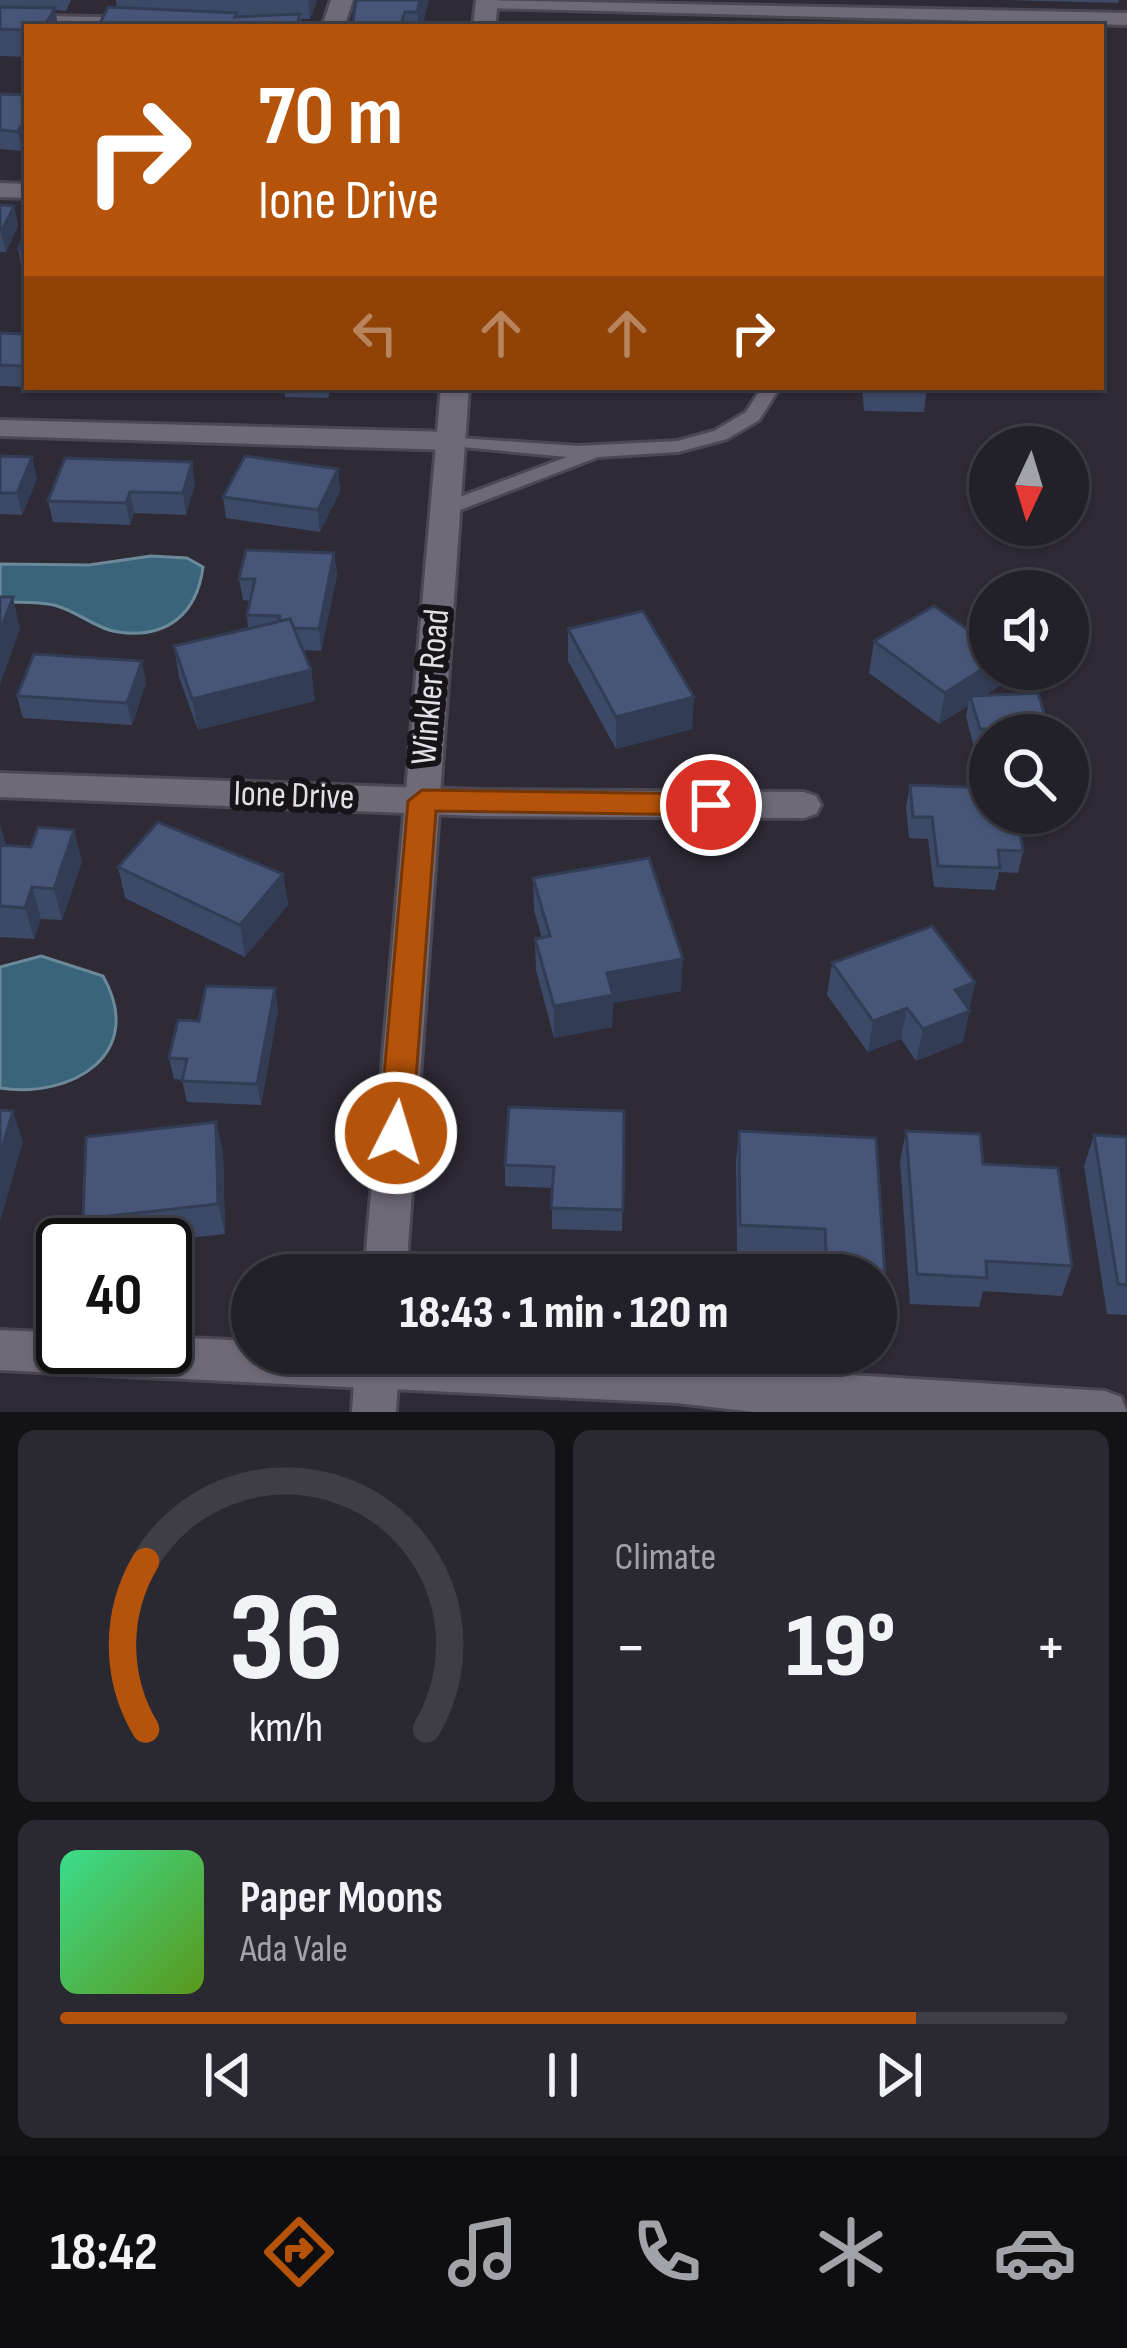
<!DOCTYPE html>
<meta charset="utf-8">
<style>
:root{--surface:#222028;--page:#2a2830;--text:#f1f3f6;--muted:#a2a3a8;--line:#3f3e45;--accent:#b45309}
body{margin:0;font-family:"Sofia Sans Condensed",sans-serif;background:var(--page);color:var(--text);height:100vh;display:flex;flex-direction:column;font-size:45px;white-space:nowrap}
*{box-sizing:border-box;margin:0}
p{font-size:39px;color:var(--muted)}
.icon{flex:none;width:66px;height:66px;fill:none;stroke:currentColor;stroke-width:2;stroke-linecap:round;stroke-linejoin:round}
.map{position:relative;height:1412px;overflow:hidden}
.panel{display:flex;flex-direction:column;gap:18px;padding:18px;background:#131216;flex:1}
.panel>*{flex:none}
.hud{position:absolute;left:24px;top:24px;width:1080px;height:366px;border-radius:0px;box-shadow:0 3px 9px #0004,0 0 0 3px var(--line);background:#b45309;color:#fff;overflow:hidden}
.needle{width:78px;rotate:184deg}
.fabs{position:absolute;left:969px;top:426px;display:grid;gap:24px}
.fabs a{display:grid;place-items:center;width:120px;height:120px;border-radius:50%;background:var(--surface);box-shadow:0 3px 9px #0004,0 0 0 3px var(--line);font-size:60px}
.speed{position:absolute;left:36px;top:1218px;display:flex;gap:24px;font-size:60px;font-weight:700;text-align:center}
.speed>*{display:grid;place-content:center;width:156px;height:156px;border-radius:50%;background:var(--surface);box-shadow:0 3px 9px #0004,0 0 0 3px var(--line);line-height:1}
.speed .limit{border:6px solid #111;border-radius:18px;background:#fff;color:#111}
.pin{position:absolute;display:grid;place-items:center;width:102px;height:102px;color:#fff;margin:-51px;border:6px solid #fff;border-radius:50%;box-shadow:0 3px 12px #0007}
.me{position:absolute;width:132px;margin:-66px;rotate:5deg;stroke-linejoin:round;filter:drop-shadow(0 0 9px #0008)}
.turn{display:flex;align-items:center;gap:42px;height:252px;padding:0 36px;font-size:54px}
.turn .icon{width:156px;height:156px;stroke-width:2.5}
.turn b{display:block;font-size:84px;line-height:102px}
.lanes{display:flex;align-items:center;height:114px;padding:0 36px;background:#0003;justify-content:center;gap:60px;direction:ltr}
.lanes .off{opacity:.35}
.big{font-size:90px;font-weight:800;line-height:1.1}
.panel .widget{flex:1;display:flex;flex-direction:column;justify-content:center;gap:18px;min-width:0;padding:0 42px;border-radius:18px;background:var(--page)}
.panel .dial{align-items:center;gap:0}
.dial svg{height:312px;overflow:visible;fill:none;stroke:var(--line);stroke-width:7;stroke-linecap:round;text-anchor:middle}
.dial text{fill:var(--text);stroke:none}
.song{display:flex;align-items:center;gap:36px}
.cover{width:144px;height:144px;border-radius:18px;background:linear-gradient(135deg,hsl(150 70% 55%),hsl(90 70% 35%))}
.played{height:12px;border-radius:6px;background:linear-gradient(90deg,var(--accent) 85%,var(--line) 85%)}
.keys{display:flex;justify-content:space-around;direction:ltr}
.heat{display:flex;justify-content:space-between;align-items:center;font-size:66px;direction:ltr}
.panel .tiles{flex:1;display:grid;gap:18px;grid-template-columns:1fr 1fr}
.widget:last-child{grid-column:span 2}
.trip{position:absolute;left:231px;top:1254px;width:666px;height:120px;border-radius:60px;background:var(--surface);box-shadow:0 3px 9px #0004,0 0 0 3px var(--line);font-weight:800;line-height:120px;text-align:center}
.tabs{display:flex;height:192px;justify-content:space-around;align-items:center;background:#0e0d10;color:var(--muted)}
.tabs .icon{width:84px;height:84px}
.tabs .active{color:var(--accent)}
.tabs b{font-size:54px;color:var(--text)}
.map>svg:first-child{display:block}
.water{fill:#3a6479;stroke:#6c899a;stroke-width:3}
.lines{fill:none;stroke-linecap:round;stroke-linejoin:round}
.service-casing{stroke:#4b4852;stroke-width:6}
.minor-casing{stroke:#4b4852;stroke-width:6}
.tertiary-casing{stroke:#4b4852;stroke-width:6}
.service{fill:#6f6a78;fill-rule:evenodd}
.minor{fill:#6f6a78;fill-rule:evenodd}
.tertiary{fill:#6f6a78;fill-rule:evenodd}
.wall{fill:#3d4a67}
.shaded-wall{fill:#323c54}
.building{fill:#475678;stroke:#323c54;stroke-width:3}
.route{fill:#b45309;stroke:#753606;stroke-width:3}
.labels{text-anchor:middle;dominant-baseline:central;stroke-width:12;stroke-linejoin:round;paint-order:stroke}
.street-label{font-size:36px;fill:#e2dfe7;stroke:#161419}
</style>
<div class="map">
<svg width="1127" height="1412" viewBox="0 0 1127 1412">
<rect width="100%" height="100%" fill="#2e2a36"/>
<g class="water">
<path d="M151 556 187 558 203 567C197 614 167 639 118 632 97 629 78 612 57 606 40 601 18 603 0 602V564L89 565Z"/>
<path d="M41 956 103 976C147 1054 72 1099 0 1088V967Z"/>
</g>
<g class="lines">
<g class="service-casing">
<path id="service" d="M762 387H780L759 420 727 439 678 452 598 457 452 513 445 515 436 509 438 505 567 457 451 446 445 445 442 441 445 437 578 446 677 441 714 431 746 412Z"/>
</g>
<g class="minor-casing">
<g id="minor">
<path d="M331 0H353L344 27H322Z"/>
<path d="M477 0 1127 13V25L486 8Z"/>
<path d="M0 15 142 18 153 24 0 27Z"/>
<path d="M0 183 27 184V198L0 197Z"/>
<path d="M0 420 451 432 465 441 451 450 0 436Z"/>
<path d="M0 773 480 790 804 792 816 796 821 805 816 814 804 818 480 816 0 797Z"/>
<path d="M0 1330 63 1333V1347H165V1337L252 1341V1353H501L1105 1391 1121 1397 1127 1412H754L677 1403 0 1370Z"/>
</g>
</g>
<g class="tertiary-casing">
<g id="tertiary">
<path d="M476 0H498L495 27H473Z"/>
<path d="M441 387H469L406 1275H364Z"/>
<path d="M356 1353H400L396 1412H352Z"/>
</g>
</g>
<use href="#service" class="service"/>
<use href="#minor" class="minor"/>
<use href="#tertiary" class="tertiary"/>
</g>
<g class="wall">
<path d="M0 0H71L66 11 55 10 58 27H27V57L0 56Z"/>
<path d="M116 0H317L310 19H301L302 27H98L117 8Z"/>
<path d="M429 0 422 27H352Z"/>
<path d="M1008 0H1119L1118 3Z"/>
<path d="M0 94 27 95V146H24L22 151 0 149Z"/>
<path d="M0 205 14 206 18 226 6 252H0Z"/>
<path d="M27 229V270H22L18 249Z"/>
<path d="M0 333 27 334V387L0 386Z"/>
<path d="M284 387H331L328 398 285 397Z"/>
<path d="M862 387H927L924 412 864 411Z"/>
<path d="M0 456 32 457 37 479 22 515 0 514Z"/>
<path d="M338 469 340 491 320 532 226 518 223 497Z"/>
<path d="M195 483 186 515 134 513 130 525 53 522 48 501Z"/>
<path d="M334 553 337 575 321 651 303 650 311 670 315 701 198 730 179 677 174 646 248 628 247 615 250 601 243 600 239 579Z"/>
<path d="M568 629 694 697 692 729 616 749 568 661Z"/>
<path d="M874 641 1016 675 985 695 1048 727 1047 735H990V751H975L966 717 968 706 939 724 869 673Z"/>
<path d="M146 683 132 725 23 718 17 696Z"/>
<path d="M910 785 1023 851 1018 873 999 872 995 890 934 887 928 839 909 838 906 807Z"/>
<path d="M0 826 6 845 82 861 62 920 41 919 34 939 0 937Z"/>
<path d="M118 867 283 874 288 905 245 957 125 898Z"/>
<path d="M533 878 681 991 613 1003 612 1027 554 1038 536 970 535 939 542 938 534 910Z"/>
<path d="M832 963 975 982 963 1042 916 1061 901 1039 868 1052 827 995Z"/>
<path d="M275 988 278 1010 261 1105 187 1102 182 1080 174 1079 169 1058 199 1021Z"/>
<path d="M624 1111 622 1231 552 1229V1188L505 1186V1165Z"/>
<path d="M216 1122 223 1153 225 1234 128 1245H91L83 1219Z"/>
<path d="M739 1131 885 1275 879 1305 876 1304V1275H821L820 1259 737 1255 736 1161Z"/>
<path d="M906 1131 983 1164 1072 1266 1062 1296 983 1291 979 1307 910 1304 900 1161Z"/>
<path d="M1094 1135 1127 1137V1315L1107 1314 1084 1166Z"/>
</g>
<g class="shaded-wall">
<path d="M308 0H317L310 19Z"/>
<path d="M420 0H429L422 27H418L417 12Z"/>
<path d="M55 8 58 27H44Z"/>
<path d="M20 127 24 146 22 151 18 132Z"/>
<path d="M14 206 18 226 6 252 1 232Z"/>
<path d="M32 457 37 479 22 515 17 493Z"/>
<path d="M192 462 195 483 186 515 183 493Z"/>
<path d="M338 469 340 491 320 532 318 510Z"/>
<path d="M130 492 134 513 130 525 126 503Z"/>
<path d="M334 553 337 575 321 651 319 629Z"/>
<path d="M13 597 20 629 0 685V631Z"/>
<path d="M142 661 146 683 132 725 127 703Z"/>
<path d="M990 664V669H1017L1016 675 972 703 970 696 968 706 939 724 945 693Z"/>
<path d="M311 670 315 701 198 730 192 699Z"/>
<path d="M694 697 692 729 616 749V717Z"/>
<path d="M0 826 9 858 0 867Z"/>
<path d="M74 830 82 861 62 920 54 889Z"/>
<path d="M283 874 288 905 245 957 240 925Z"/>
<path d="M32 887 41 919 34 939 25 908Z"/>
<path d="M683 959 681 991 613 1003 612 1027 554 1038V1006L607 973Z"/>
<path d="M975 982 963 1042 916 1061 923 1029 955 990Z"/>
<path d="M275 988 278 1010 261 1105 257 1084Z"/>
<path d="M907 1008 901 1039 868 1052 873 1021Z"/>
<path d="M13 1111 23 1142 0 1222V1155Z"/>
<path d="M216 1122 223 1153 225 1234 218 1204Z"/>
</g>
<g class="building">
<path d="M356 0H420L417 12H405L400 27H352Z"/>
<path d="M0 7 55 8 44 27H27V30L0 29Z"/>
<path d="M108 7 237 13 235 17 300 14 296 27H98Z"/>
<path d="M0 94 27 95V127H20L18 132 0 130Z"/>
<path d="M0 205 14 206 1 232H0Z"/>
<path d="M27 229V249H18Z"/>
<path d="M0 333 27 334V366L0 365Z"/>
<path d="M866 387H927V391L867 390Z"/>
<path d="M0 456 32 457 17 493H0Z"/>
<path d="M245 456 338 469 318 510 223 497Z"/>
<path d="M65 458 192 462 183 493 130 492 126 503 48 501Z"/>
<path d="M246 550 334 553 319 629 294 628 290 619 279 621 280 616 247 615 255 579H239Z"/>
<path d="M0 597H13L0 631Z"/>
<path d="M934 606 974 634 990 623V664L945 693 874 641Z"/>
<path d="M643 611 694 697 616 717 568 629Z"/>
<path d="M290 619 311 670 192 699 174 646Z"/>
<path d="M34 654 142 661 127 703 17 696Z"/>
<path d="M1038 693 1048 727 980 729 970 696Z"/>
<path d="M910 785 990 788V813H1017L1023 851 998 850 1000 868 938 866 932 817H913Z"/>
<path d="M158 822 283 874 240 925 118 867Z"/>
<path d="M38 827 74 830 54 889 32 887 25 908 0 906V845L31 847Z"/>
<path d="M649 858 683 959 607 973 613 995 554 1006 535 939 550 936 533 878Z"/>
<path d="M932 926 975 982 955 990 970 1011 923 1029 907 1008 873 1021 832 963Z"/>
<path d="M206 986 275 988 257 1084 182 1081 187 1059 169 1058 178 1020 199 1021Z"/>
<path d="M509 1107 624 1111 623 1210 551 1208 554 1167 505 1165Z"/>
<path d="M0 1110 13 1111 0 1155Z"/>
<path d="M216 1122 218 1204 83 1219 86 1137Z"/>
<path d="M739 1131 876 1138 885 1275 827 1272 825 1229 740 1225Z"/>
<path d="M906 1131 980 1134 983 1164 1058 1168 1072 1266 986 1261 987 1278 917 1274Z"/>
<path d="M1094 1135 1127 1137V1285L1118 1284Z"/>
</g>
<path class="route" d="M422 790 711 794 726 805 711 815 436 811 412 1133 407 1143H384L379 1133 408 801Z"/>
<g class="labels">
<g class="street-label">
<text transform="translate(431 687) rotate(-85)">Winkler Road</text>
<text transform="translate(294 796) rotate(2)">Ione Drive</text>
</g>
</g>
</svg>
<div class="fabs">
<a><svg class="needle" viewBox="-14 -14 28 28"><path d="M0-13l5 13h-10z" fill="#e53935"/><path d="M0 13l5-13h-10z" fill="#a2a3a8"/></svg></a>
<a><svg class="icon" aria-label="sound" viewBox="0 0 24 24"><path d="M4 9h4l5-4v14l-5-4H4zM17 9q2 3 0 6"/></svg></a>
<a><svg class="icon" aria-label="search" viewBox="0 0 24 24"><circle cx="10" cy="10" r="6"/><path d="M15 15l6 6"/></svg></a>
</div>
<div class="speed"><div class="limit">40</div></div>
<div class="pin" style="left:711px;top:805px;background:#d93025"><svg class="icon" aria-label="arrive" viewBox="0 0 24 24"><path d="M6 21V4h12l-3 4 3 4H6"/></svg></div>
<svg class="me" style="left:396px;top:1133px" viewBox="-20 -20 40 40"><circle r="17" fill="#b45309" stroke="#fff" stroke-width="3"/><path d="M0-11L8 9 0 5-8 9z" fill="#fff"/></svg>
<div class="trip">18:43 · 1 min · 120 m</div>
<div class="hud">
<div class="turn"><svg class="icon" aria-label="right" viewBox="0 0 24 24"><path d="M7 20v-9h11M14 6l5 5-5 5"/></svg><div><b>70 m</b>Ione Drive</div></div>
<div class="lanes"><svg class="icon off" aria-label="left" viewBox="0 0 24 24"><path d="M17 20v-9H6M10 6l-5 5 5 5"/></svg><svg class="icon off" aria-label="ahead" viewBox="0 0 24 24"><path d="M12 20V5M6 11l6-6 6 6"/></svg><svg class="icon off" aria-label="ahead" viewBox="0 0 24 24"><path d="M12 20V5M6 11l6-6 6 6"/></svg><svg class="icon" aria-label="right" viewBox="0 0 24 24"><path d="M7 20v-9h11M14 6l5 5-5 5"/></svg></div>
</div>
</div>
<section class="panel">
<div class="tiles">
<div class="widget dial"><svg viewBox="0 0 100 80">
<path d="M14 69A42 42 0 1 1 86 69"/>
<path d="M14 69A42 42 0 0 1 14 26" stroke="#b45309"/>
<text x="50" y="56" font-size="32" font-weight="700">36</text>
<text x="50" y="72" font-size="11">km/h</text>
</svg></div>
<div class="widget"><p>Climate</p>
<div class="heat"><a>−</a><b class="big">19°</b><a>+</a></div>
</div>
<div class="widget">
<div class="song"><i class="cover"></i><div><b>Paper Moons</b><p>Ada Vale</p></div></div>
<div class="played"></div>
<div class="keys"><svg class="icon" aria-label="previous" viewBox="0 0 24 24"><path d="M18 5L8 12l10 7zM5 5v14"/></svg><svg class="icon" aria-label="pause" viewBox="0 0 24 24"><path d="M8 5v14M16 5v14"/></svg><svg class="icon" aria-label="next" viewBox="0 0 24 24"><path d="M6 5l10 7-10 7zM19 5v14"/></svg></div>
</div>
</div>
</section>
<nav class="tabs">
<b>18:42</b>
<svg class="icon active" aria-label="directions" viewBox="0 0 24 24"><path d="M12 3l9 9-9 9-9-9zM9 14v-3h6M13 9l2 2-2 2"/></svg>
<svg class="icon" aria-label="music" viewBox="0 0 24 24"><path d="M9 18V5l10-2v13"/><circle cx="6" cy="18" r="3"/><circle cx="16" cy="16" r="3"/></svg>
<svg class="icon" aria-label="phone" viewBox="0 0 24 24"><path d="M5 4h4l2 5-3 2q2 4 5 5l2-3 5 2v4C11 20 4 13 5 4z"/></svg>
<svg class="icon" aria-label="climate" viewBox="0 0 24 24"><path d="M12 3v18M4 7l16 10M4 17L20 7"/></svg>
<svg class="icon" aria-label="car" viewBox="0 0 24 24"><path d="M5 17H2v-5l4-1 3-4h7l3 4 3 1v5h-3M9 17h6M6 11h13"/><circle cx="7" cy="17" r="2"/><circle cx="17" cy="17" r="2"/></svg>
</nav>
